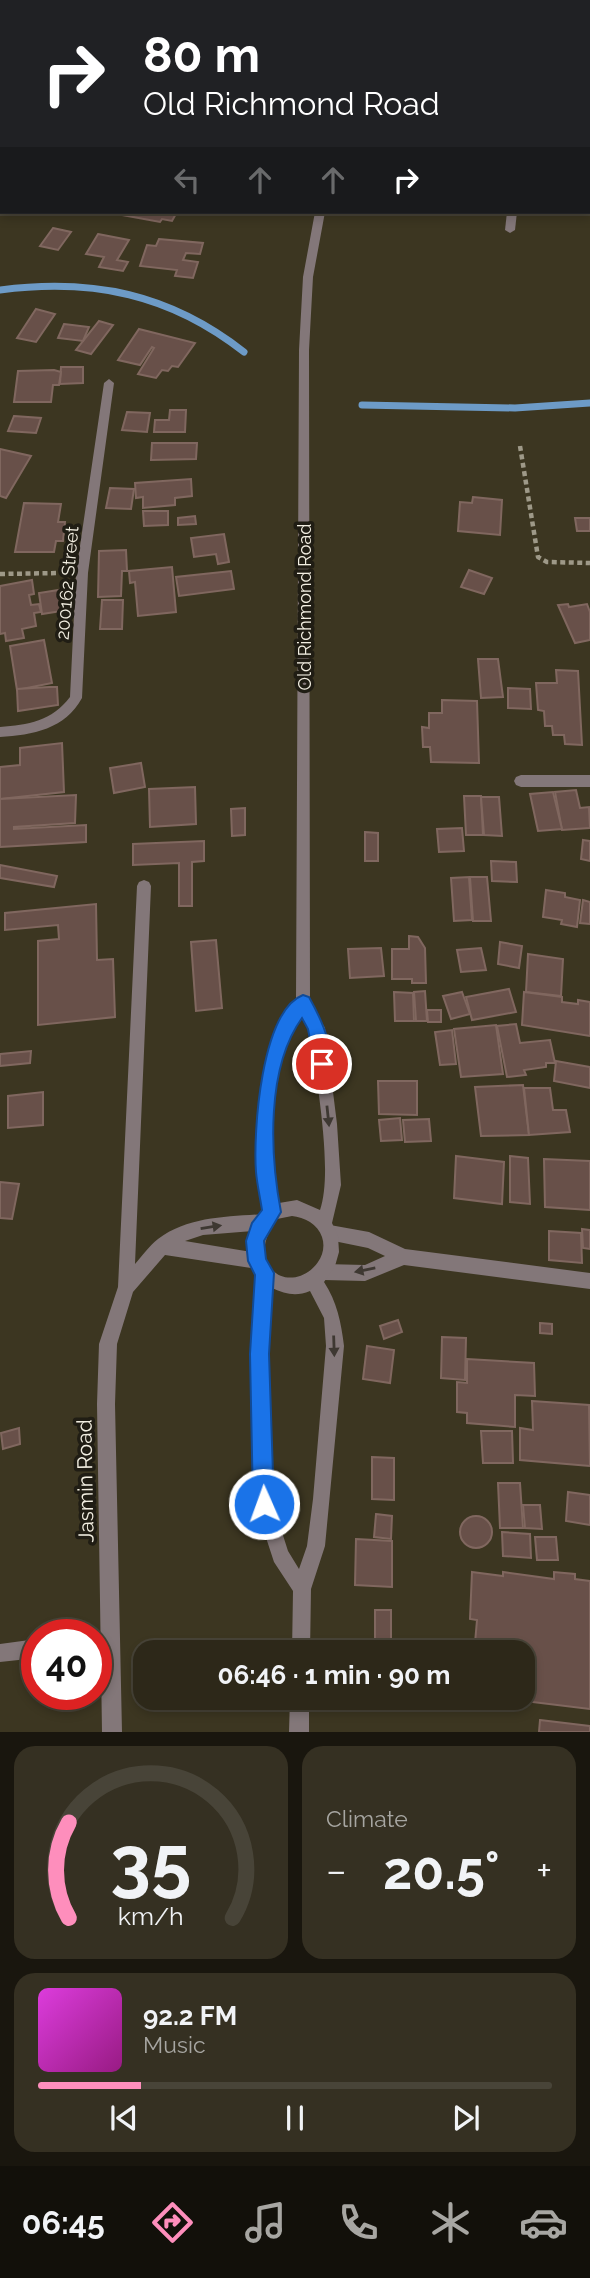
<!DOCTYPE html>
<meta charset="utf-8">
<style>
:root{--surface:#2d2819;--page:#353022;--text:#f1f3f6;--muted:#a7a6a2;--line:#484438;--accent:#fe8ebc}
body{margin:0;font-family:Raleway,sans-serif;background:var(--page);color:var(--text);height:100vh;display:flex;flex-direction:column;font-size:26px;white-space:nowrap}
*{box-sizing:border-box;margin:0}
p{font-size:23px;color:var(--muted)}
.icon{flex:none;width:38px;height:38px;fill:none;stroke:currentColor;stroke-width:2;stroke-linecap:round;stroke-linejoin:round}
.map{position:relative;height:1732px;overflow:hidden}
.drawer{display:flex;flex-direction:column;gap:14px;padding:14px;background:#19160e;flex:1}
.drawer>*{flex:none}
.banner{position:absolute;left:0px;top:0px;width:592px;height:214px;box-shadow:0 4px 10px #0003,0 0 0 2px var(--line);background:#202124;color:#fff;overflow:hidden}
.speed{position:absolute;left:21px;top:1619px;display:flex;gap:14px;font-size:35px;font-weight:700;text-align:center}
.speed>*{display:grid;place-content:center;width:91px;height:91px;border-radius:50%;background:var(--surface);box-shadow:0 4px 10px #0003,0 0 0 2px var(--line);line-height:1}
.speed .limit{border:10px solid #d22;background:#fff;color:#111}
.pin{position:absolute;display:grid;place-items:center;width:60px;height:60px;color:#fff;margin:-30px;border:4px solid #fff;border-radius:50%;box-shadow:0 2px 7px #0007}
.me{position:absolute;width:77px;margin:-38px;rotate:358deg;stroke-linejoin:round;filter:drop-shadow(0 0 5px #0008)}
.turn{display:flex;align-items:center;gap:24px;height:147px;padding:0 28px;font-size:32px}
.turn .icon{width:91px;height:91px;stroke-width:2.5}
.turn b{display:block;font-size:49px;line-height:60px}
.lanes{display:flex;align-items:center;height:66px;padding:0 28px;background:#0003;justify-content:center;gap:35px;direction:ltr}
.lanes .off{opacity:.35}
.big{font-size:52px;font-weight:700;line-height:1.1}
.drawer .tile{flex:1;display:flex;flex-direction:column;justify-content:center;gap:10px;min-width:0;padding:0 24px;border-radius:21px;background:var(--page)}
.drawer .dial{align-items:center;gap:0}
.dial svg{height:182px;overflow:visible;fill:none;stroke:var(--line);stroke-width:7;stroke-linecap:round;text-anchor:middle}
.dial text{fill:var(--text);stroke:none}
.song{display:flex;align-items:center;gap:21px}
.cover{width:84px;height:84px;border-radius:10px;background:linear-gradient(135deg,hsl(300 70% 55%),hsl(310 70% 35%))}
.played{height:7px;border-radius:4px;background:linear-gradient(90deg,var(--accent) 20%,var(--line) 20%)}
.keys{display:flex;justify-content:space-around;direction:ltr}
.heat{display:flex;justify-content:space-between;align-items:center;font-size:38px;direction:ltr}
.drawer .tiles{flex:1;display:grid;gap:14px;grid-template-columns:1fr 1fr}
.tile:last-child{grid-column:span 2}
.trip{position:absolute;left:133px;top:1640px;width:402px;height:70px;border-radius:21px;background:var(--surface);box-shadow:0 4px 10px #0003,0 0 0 2px var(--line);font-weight:700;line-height:70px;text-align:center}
.tabs{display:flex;height:112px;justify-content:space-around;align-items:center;background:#12100a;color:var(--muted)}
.tabs .icon{width:49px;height:49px}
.tabs .selected{color:var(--accent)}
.tabs b{font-size:32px;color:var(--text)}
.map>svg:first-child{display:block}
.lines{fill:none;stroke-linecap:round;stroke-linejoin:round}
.stream{stroke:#6d9bc7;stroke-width:7}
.building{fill:#685049;stroke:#80675f;stroke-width:2}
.path{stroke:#9e9988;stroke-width:4.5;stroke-dasharray:5 3.5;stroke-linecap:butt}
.service{fill:#837779;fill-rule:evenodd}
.minor{fill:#837779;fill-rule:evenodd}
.tertiary{fill:#837779;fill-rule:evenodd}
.oneway{fill:#3e3832}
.route{fill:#1a73e8;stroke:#114b97;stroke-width:2}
.labels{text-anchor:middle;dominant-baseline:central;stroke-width:7;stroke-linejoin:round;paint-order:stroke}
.street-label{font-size:18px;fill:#f3efe2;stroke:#201d14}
.near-street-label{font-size:21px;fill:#f3efe2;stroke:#201d14}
</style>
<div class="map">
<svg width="590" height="1732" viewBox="0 0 590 1732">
<rect width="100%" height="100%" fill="#3c3621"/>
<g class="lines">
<g class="stream">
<path d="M0 290C93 278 170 294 244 352"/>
<path d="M362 405 515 408 590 403"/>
</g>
</g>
<g class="building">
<path d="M119 212H177L172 221 162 219 160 222 117 214Z"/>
<path d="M53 228 71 232 58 250 40 246Z"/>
<path d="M98 234 129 240 117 260 128 262 123 271 99 267 104 257 86 254Z"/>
<path d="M159 239 203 243 200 254 186 253 183 260 198 262 193 278 175 276 177 270 140 266 147 245 156 246Z"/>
<path d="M36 309 55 314 36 342 17 338Z"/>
<path d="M99 321 113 325 91 354 76 350Z"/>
<path d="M64 324 89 327 83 341 58 338Z"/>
<path d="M139 329 195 343 178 367 172 366 168 371 162 370 156 378 138 374 154 348 152 347 140 365 118 360Z"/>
<path d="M61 367H83V383L60 384Z"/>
<path d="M54 370 61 372 59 385H53L51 402H14L18 371Z"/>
<path d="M170 410H186L185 432H154L155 420H169Z"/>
<path d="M127 412 150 413 147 432 122 430Z"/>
<path d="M14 416 41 418 36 433 8 431Z"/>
<path d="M152 443H197L196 459 151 460Z"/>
<path d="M0 449 31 456 6 498 0 496Z"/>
<path d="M191 479 192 496 175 498V505L143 508V497L136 498 135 483Z"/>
<path d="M110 488 134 489 131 509 106 508Z"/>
<path d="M473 497 502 500 500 535 458 531 460 502 472 503Z"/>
<path d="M24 503 61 504 58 522H65L63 541H56L54 552H15Z"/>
<path d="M143 511H168V525L144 526Z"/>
<path d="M195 516 196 524 178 525V518Z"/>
<path d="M575 518H590V531H577Z"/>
<path d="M224 534 229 562 218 564 216 554 194 557 191 538Z"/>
<path d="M126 550 127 571H122L121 596 98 597 99 551Z"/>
<path d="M172 567 176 612 138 616 135 582 130 583 129 571Z"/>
<path d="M469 570 492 578 484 594 461 587Z"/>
<path d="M231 571 234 589 179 596 176 577Z"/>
<path d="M32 580 34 594 29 595 31 605 39 604 41 612 34 613 36 626 22 629 24 638 6 641 5 633 0 634V586Z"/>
<path d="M65 589 68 610 42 614 39 593Z"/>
<path d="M102 600H123L122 629H100Z"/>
<path d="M568 604 569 607 587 604 590 612V640L575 643 558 605Z"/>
<path d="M44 640 52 683 17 690 10 646Z"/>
<path d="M478 659H498L503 697 481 698Z"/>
<path d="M556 670 578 671 582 745 565 744 564 735H553L552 726H545L544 711 538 710 536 683H557Z"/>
<path d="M49 687H57L58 705 18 711 17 689Z"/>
<path d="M508 688 530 689 531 709 508 708Z"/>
<path d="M442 700 477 701 479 763 431 762 430 747H423L422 727 429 728V713H442Z"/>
<path d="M62 743 64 792 0 799V767L20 765V748Z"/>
<path d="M141 763 145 787 114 793 110 768Z"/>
<path d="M195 787 196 824 150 827 149 789Z"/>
<path d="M576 790 580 808 589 807 590 828 562 830 555 792Z"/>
<path d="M553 792 562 829 538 831 530 794Z"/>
<path d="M76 795 75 823 14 827V829L86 825V842L0 847V799Z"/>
<path d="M464 796H481L483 835H466Z"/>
<path d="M481 797H499L502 836 484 835Z"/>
<path d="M245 808V835L232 836 231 809Z"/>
<path d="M462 828 464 851 439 852 437 829Z"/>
<path d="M365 832 378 833V861H365Z"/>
<path d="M583 840 590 841V861L581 859Z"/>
<path d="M204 841V861L192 862V906H179V863L133 865V844Z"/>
<path d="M491 861 516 862 517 882 492 881Z"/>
<path d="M0 865 57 876 54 887 0 878Z"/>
<path d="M469 877 472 920 454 921 451 878Z"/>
<path d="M470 877H487L491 921H473Z"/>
<path d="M546 890 565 893V897L580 900 577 927 561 924 562 920 543 917Z"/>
<path d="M583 900 590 902V924L580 923Z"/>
<path d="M96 904 97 960 113 959 115 1017 38 1025V941L59 939 58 925 5 930V913Z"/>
<path d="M409 936 418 937 425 948 426 983H412V979H392V949H409Z"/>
<path d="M216 940 222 1008 196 1011 191 942Z"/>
<path d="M500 942 522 946 519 968 498 964Z"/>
<path d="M381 948 384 976 350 978 348 949Z"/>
<path d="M481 948 486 970 461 972 457 950Z"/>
<path d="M528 954 563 959 561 996 526 992Z"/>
<path d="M509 989 516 1012 472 1020 466 997Z"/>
<path d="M425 991 427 1021H416L414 992Z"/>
<path d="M394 992 413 993 414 1021H395Z"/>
<path d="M462 992 470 1014 451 1019 443 996Z"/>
<path d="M524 992 562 997V1002L578 1004V1000L590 1002V1036L522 1025Z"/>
<path d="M427 1010H441V1022H428Z"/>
<path d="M516 1024 520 1043 550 1040 555 1063H546V1067L524 1070 526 1075 507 1077 497 1026Z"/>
<path d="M496 1025 503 1074 461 1077 454 1029Z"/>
<path d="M452 1030 456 1064 440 1065 435 1032Z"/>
<path d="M31 1051 30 1063 0 1066V1054Z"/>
<path d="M556 1061 590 1067V1088L554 1081Z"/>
<path d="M378 1081H417V1115L379 1114Z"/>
<path d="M523 1085 529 1135 481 1136 475 1087Z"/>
<path d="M524 1088H550L553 1110H566L570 1132 529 1135Z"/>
<path d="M43 1092V1125L8 1128V1096Z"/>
<path d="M400 1118 402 1140 381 1141 379 1120Z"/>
<path d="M429 1119 431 1141 405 1142 403 1120Z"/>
<path d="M456 1156 504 1162 502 1204 454 1198Z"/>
<path d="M510 1156 528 1158 530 1204 510 1202Z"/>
<path d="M544 1159 590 1161V1210L545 1207Z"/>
<path d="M0 1182 19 1184 12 1219 0 1218Z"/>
<path d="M582 1229 590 1230V1249L583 1248Z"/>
<path d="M549 1231 581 1233 582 1263 549 1260Z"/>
<path d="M398 1320 402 1332 384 1339 380 1326Z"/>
<path d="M540 1323 552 1324V1334L540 1333Z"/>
<path d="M442 1337 466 1338 465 1380 441 1378Z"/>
<path d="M367 1346 394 1350 390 1383 363 1379Z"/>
<path d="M467 1359 534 1363 535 1396 515 1395V1427L467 1423V1413L457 1412V1382L467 1383Z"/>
<path d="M532 1401 589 1405 590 1466 520 1460V1428L533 1430Z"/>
<path d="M19 1428 20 1444 3 1449 1 1433Z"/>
<path d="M481 1431H512L513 1463H483Z"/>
<path d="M372 1457 394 1458V1500L372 1499Z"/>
<path d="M498 1483H520L523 1528H500Z"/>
<path d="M568 1492 590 1495V1525L566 1521Z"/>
<path d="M523 1505H540L542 1529 525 1528Z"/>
<path d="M376 1514 392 1516 391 1539 374 1537Z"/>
<circle cx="476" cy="1532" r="16"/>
<path d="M502 1532 530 1534 531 1558 503 1556Z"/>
<path d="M535 1537H556L558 1560H537Z"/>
<path d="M356 1539 392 1541V1587L355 1585Z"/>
<path d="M472 1572 503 1576V1572L554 1579V1572L575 1574V1579L590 1581V1709L500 1698H523V1652H479L480 1644 475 1643 477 1620 470 1619Z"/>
<rect x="375" y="1610" width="16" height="42"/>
<path d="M540 1720 590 1726V1732H539Z"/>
</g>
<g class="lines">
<g class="path">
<path d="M520 446 538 557 547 562 590 563"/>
<path d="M0 574 59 573"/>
</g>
<g class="service">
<path d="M529 0H537L538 2H530Z"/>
<path d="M507 212H517L515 230 510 233 505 230Z"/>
</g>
<g class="minor">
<path d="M0 0H6L0 5Z"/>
<rect x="305" y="0" width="8" height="2"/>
<path d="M0 37 2 38V44L0 43Z"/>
<path d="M109 379 114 383 88 573 82 698C65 729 33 735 0 737V727C28 725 52 721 70 697L76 573 104 383Z"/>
<path d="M521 775H590V787H521L516 785 514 781 516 777Z"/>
<path d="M144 880 149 882 151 886 135 1264C142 1256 149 1246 158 1239 189 1216 227 1217 264 1214L270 1216 272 1222 270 1228 264 1230 203 1235 185 1241 257 1253 263 1255 265 1261 263 1267 257 1269 165 1255 133 1292 117 1344 115 1404 122 1732H102L97 1404 99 1344 118 1287 137 886 139 882Z"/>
<path d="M330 1225 369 1232 405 1249 590 1273V1289L404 1265 365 1281 324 1280 318 1278 316 1272 318 1266 324 1264 365 1265 385 1256 368 1248 324 1239 322 1233 324 1227Z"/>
<path d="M37 1639V1658L0 1662V1644Z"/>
</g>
<g class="tertiary">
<path d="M401 0H409L400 2Z"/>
<path d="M315 212H325L313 277 309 350 310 1002 325 1028 337 1124 341 1185 332 1223 338 1236 339 1252 335 1266 324 1282C337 1302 341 1322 344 1346L325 1546 311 1589 310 1652H292L293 1591 274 1562 255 1504 251 1354 256 1275 248 1253 251 1233 264 1211 257 1143 259 1096 263 1073 280 1025 296 1001 299 350 303 277ZM302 1016 310 1029C315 1074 334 1170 320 1210L297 1200 279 1203C269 1144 264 1066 302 1016ZM292 1216C304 1217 318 1224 322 1237 325 1246 323 1255 318 1262 303 1284 270 1284 265 1254 263 1241 270 1230 277 1219ZM272 1288C285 1294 296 1297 310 1291L324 1318 326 1346 313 1499 307 1546 299 1569 288 1551 273 1504 269 1354Z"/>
<path d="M290 1698H309V1732H289Z"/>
</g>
</g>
<defs><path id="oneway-solid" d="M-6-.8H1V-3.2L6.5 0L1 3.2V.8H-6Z" transform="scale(1.75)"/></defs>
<g class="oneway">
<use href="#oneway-solid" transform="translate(328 1116) rotate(84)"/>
<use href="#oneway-solid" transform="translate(211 1227) rotate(-9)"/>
<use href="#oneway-solid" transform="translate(365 1270) rotate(169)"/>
<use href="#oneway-solid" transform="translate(334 1346) rotate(88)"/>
</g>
<path class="route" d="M303 995 309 997C319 1015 337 1050 328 1070L322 1072 316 1070 308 1029 302 1018C266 1068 270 1154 281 1212L264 1241 266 1259 274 1273 269 1354 274 1504 271 1511 264 1514 256 1511 253 1504 250 1354 255 1275 248 1261 246 1241 252 1223 262 1210C260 1197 257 1184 256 1172 253 1133 261 1011 303 995Z"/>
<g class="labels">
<g class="street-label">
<text transform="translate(67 583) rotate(-85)">200162 Street</text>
<text transform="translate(304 607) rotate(-90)">Old Richmond Road</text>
</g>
<g class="near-street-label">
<text transform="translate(85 1481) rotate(-91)">Jasmin Road</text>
</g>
</g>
</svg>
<div class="speed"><div class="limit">40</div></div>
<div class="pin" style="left:322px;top:1064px;background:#d93025"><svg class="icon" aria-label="arrive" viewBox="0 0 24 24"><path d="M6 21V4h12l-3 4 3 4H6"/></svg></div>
<svg class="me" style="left:264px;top:1504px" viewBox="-20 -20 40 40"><circle r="17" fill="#1a73e8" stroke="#fff" stroke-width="3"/><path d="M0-11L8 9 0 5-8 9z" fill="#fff"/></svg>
<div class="trip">06:46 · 1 min · 90 m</div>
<div class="banner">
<div class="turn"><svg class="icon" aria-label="right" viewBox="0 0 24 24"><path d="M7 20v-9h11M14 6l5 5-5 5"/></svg><div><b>80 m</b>Old Richmond Road</div></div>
<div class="lanes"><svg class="icon off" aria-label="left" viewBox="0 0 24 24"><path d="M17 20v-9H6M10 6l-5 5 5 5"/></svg><svg class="icon off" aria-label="ahead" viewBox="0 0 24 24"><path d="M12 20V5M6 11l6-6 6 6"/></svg><svg class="icon off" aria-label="ahead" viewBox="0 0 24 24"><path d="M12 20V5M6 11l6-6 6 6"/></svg><svg class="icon" aria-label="right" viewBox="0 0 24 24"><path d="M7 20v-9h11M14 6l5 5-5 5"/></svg></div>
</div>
</div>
<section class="drawer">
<div class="tiles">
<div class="tile dial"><svg viewBox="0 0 100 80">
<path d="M14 69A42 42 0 1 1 86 69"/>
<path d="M14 69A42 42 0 0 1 14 27" stroke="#fe8ebc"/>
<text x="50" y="56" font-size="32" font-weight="700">35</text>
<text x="50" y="72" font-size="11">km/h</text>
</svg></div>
<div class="tile"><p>Climate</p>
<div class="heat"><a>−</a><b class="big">20.5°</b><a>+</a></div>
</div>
<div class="tile">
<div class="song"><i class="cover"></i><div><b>92.2 FM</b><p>Music</p></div></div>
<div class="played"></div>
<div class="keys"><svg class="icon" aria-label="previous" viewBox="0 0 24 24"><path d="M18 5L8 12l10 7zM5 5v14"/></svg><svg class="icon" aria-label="pause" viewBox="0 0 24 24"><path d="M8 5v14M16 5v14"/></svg><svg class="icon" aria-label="next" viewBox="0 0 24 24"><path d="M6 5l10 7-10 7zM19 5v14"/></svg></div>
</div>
</div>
</section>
<nav class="tabs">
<b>06:45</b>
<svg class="icon selected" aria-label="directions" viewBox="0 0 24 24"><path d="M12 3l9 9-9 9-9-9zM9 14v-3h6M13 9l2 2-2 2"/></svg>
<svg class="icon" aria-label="music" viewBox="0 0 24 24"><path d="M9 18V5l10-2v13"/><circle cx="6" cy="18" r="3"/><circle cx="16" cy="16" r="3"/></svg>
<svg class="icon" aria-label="phone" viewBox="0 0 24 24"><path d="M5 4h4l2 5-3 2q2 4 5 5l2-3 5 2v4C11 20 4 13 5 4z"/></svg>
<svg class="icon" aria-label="climate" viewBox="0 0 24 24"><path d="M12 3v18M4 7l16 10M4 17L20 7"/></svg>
<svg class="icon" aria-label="car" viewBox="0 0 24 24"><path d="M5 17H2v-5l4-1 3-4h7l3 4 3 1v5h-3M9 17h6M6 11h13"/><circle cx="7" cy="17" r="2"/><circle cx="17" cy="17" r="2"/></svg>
</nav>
